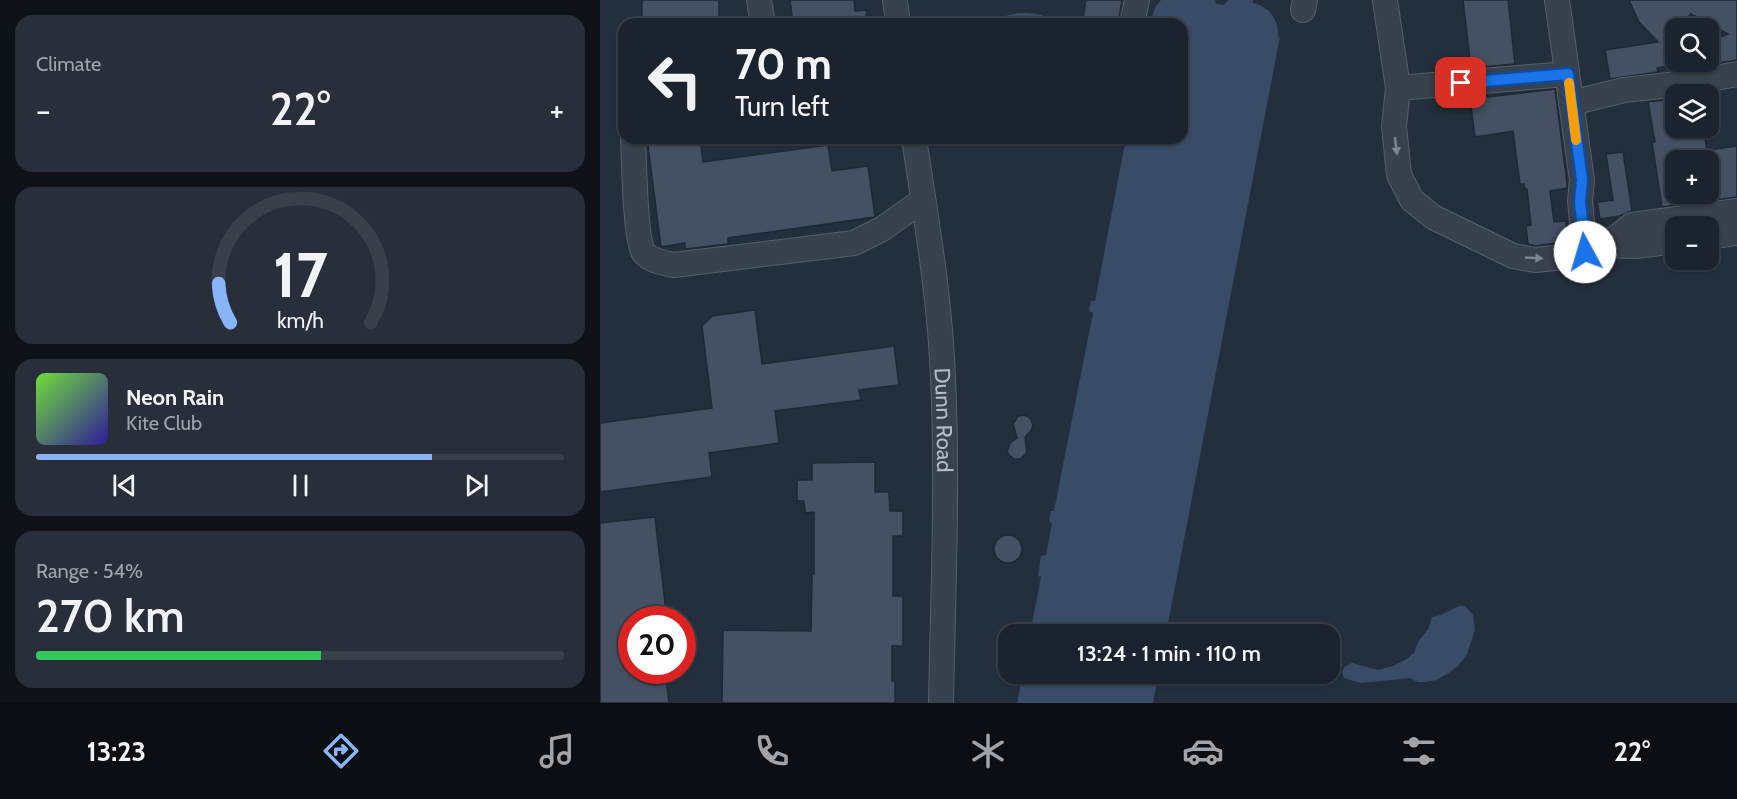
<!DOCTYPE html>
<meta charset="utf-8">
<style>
:root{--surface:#1b232e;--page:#282f3a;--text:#f1f3f6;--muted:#a0a4aa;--line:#39404a;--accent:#8ab4f8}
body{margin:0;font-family:Cabin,sans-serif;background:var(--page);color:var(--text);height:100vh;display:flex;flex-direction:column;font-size:22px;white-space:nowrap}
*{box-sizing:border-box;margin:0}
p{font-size:20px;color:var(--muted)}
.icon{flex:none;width:33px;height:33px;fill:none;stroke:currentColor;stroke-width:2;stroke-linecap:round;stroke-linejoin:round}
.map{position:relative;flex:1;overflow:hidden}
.side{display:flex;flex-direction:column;gap:15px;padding:15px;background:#0f1319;width:600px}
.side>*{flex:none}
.top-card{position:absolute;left:18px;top:18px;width:570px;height:126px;border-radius:18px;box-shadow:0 2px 4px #0004,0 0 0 2px var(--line);background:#1b232e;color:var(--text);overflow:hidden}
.controls{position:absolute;left:1065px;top:18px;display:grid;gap:12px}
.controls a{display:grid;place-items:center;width:54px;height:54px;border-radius:12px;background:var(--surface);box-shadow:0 2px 4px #0004,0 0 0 2px var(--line);font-size:30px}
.speed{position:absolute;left:18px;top:606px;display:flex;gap:12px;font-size:30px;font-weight:700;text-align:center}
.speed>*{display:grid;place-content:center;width:78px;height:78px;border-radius:50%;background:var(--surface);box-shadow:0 2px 4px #0004,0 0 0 2px var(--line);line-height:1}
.speed .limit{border:9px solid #d22;background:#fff;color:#111}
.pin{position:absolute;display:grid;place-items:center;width:51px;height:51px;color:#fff;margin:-26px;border-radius:12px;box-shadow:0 3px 9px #0006}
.me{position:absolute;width:66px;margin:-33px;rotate:354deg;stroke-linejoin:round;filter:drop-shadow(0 0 4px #0008)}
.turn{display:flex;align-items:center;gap:21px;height:126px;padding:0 18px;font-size:27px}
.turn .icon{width:78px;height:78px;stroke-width:2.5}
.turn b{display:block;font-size:42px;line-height:51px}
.big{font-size:45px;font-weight:600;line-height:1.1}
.side .card{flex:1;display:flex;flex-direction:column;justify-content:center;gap:9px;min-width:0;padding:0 21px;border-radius:18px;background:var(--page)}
.side .dial{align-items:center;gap:0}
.dial svg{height:156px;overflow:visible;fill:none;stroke:var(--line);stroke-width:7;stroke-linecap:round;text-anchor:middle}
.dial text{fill:var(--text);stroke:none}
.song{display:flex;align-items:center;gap:18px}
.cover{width:72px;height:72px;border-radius:9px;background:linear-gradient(135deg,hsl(100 70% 55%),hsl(250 70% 35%))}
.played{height:6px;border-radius:3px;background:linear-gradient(90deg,var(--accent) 75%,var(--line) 75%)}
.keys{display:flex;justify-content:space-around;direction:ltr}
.heat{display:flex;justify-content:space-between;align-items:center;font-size:33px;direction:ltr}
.charge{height:9px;border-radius:4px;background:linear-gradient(90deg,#34c759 54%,var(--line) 0)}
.trip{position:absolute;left:398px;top:624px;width:342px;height:60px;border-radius:18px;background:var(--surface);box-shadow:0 2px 4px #0004,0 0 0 2px var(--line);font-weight:600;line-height:60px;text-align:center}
.tab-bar{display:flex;height:96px;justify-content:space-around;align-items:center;background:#0b0e12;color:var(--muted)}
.tab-bar .icon{width:42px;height:42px}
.tab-bar .current{color:var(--accent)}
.tab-bar b{font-size:27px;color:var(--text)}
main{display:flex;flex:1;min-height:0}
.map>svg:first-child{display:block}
.water{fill:#394c67}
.building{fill:#455162;stroke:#1f2835;stroke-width:1.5}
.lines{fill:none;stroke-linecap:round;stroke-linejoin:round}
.minor-casing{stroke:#565f6c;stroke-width:26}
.minor{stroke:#38414e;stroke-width:24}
.oneway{fill:#7c8592}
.route-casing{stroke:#114b97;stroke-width:15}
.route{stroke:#1a73e8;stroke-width:10}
.slow{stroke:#f59e0b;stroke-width:10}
.labels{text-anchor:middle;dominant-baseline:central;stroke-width:5;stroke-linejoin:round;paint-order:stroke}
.street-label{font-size:22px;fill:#b4bcc9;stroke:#1d2633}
</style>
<main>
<section class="side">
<div class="card"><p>Climate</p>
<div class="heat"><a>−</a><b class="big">22°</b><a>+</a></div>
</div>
<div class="card dial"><svg viewBox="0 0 100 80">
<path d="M14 69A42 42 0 1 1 86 69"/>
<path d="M14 69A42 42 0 0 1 8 49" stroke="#8ab4f8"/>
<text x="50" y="56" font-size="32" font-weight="700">17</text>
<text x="50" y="72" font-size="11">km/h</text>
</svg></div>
<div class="card">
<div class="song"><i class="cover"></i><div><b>Neon Rain</b><p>Kite Club</p></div></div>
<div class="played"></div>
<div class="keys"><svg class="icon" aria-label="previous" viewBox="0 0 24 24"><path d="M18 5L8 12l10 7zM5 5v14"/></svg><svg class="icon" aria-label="pause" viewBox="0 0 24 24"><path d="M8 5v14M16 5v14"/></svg><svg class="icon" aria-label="next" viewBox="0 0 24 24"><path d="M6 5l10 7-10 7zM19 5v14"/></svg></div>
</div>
<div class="card"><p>Range · 54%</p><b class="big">270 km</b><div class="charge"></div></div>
</section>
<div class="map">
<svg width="1137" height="703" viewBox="0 0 1137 703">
<rect width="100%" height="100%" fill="#242f3e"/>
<g class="water">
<path d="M561 0H615L616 4 624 5 628 0H653V3C670 7 679 20 678 38L680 36 566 634H430L441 577 438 576 441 556 446 555 452 523 449 522 451 511H454L493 313 489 311 491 301H495L526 138H582V24H549L550 16H552L556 6Z"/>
<path d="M418 13C433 13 447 14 458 24H391L401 17Z"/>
<path d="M859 606H865L873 615 875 630 867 654 858 666 847 674 836 680 825 682H818L810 678 761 683 744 678 742 672 744 667 752 663 778 670 793 666 807 659 814 653 818 642 828 629 832 617 841 615Z"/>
<path d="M423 674H558L553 703H417Z"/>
</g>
<g class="building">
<rect x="42" y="0" width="77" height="24"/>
<path d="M190 0H254L255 11 266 10 267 24H193Z"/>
<path d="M486 0H522L518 24 483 19Z"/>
<path d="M863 0H908L915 64 871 68Z"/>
<path d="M1029 0H1137V60L1108 65V42L1128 34 1091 14 1077 28 1069 33 1073 65 1057 68 1058 72 1010 79 1005 50 1058 42 1039 22Z"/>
<path d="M955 89 967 183V188L950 191 954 222 966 221 968 241 936 246 928 244 926 226 931 225 927 189H925L924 184H920L913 131 875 137 870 99Z"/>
<path d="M1076 99V128H1104L1108 160H1076V194H1108V150L1137 146V197L1062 207 1052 142H1055L1048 102Z"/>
<path d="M47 138H100L103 162 228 145 232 171 268 166 275 217 128 238V244L85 249V243L61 247Z"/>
<path d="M1023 152 1032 211 1020 216 1000 219 997 202 1013 200 1006 154Z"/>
<path d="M155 310 162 364 294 346 299 385 259 390 261 400 175 411 179 443 109 453 112 477 0 492V423L112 408 102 326 112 316Z"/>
<path d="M425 415 430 418 433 425 431 431 425 437 427 452 421 459H414L409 455 407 452 410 443 417 438 413 424 418 416Z"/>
<path d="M275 462V492H289L290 511H303V536H293V596H303V646H292V681H295V703H122L123 630 211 631 212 574H214V512L205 513 204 501H197V480H212V463Z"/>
<path d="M55 517 67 620H32V670H65L69 703H0V523Z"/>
<circle cx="408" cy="549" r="14"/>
</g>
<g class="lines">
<g class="minor-casing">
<g id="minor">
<path d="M159 0 163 24"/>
<path d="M295 0 298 24"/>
<path d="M785 0 798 88 794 126 799 175 812 200 833 217 913 256 935 260 955 258 985 252 1017 237 1032 225 1137 211"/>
<path d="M957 0 982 180 980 201 985 252"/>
<path d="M703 10 705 0"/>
<path d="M532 24 537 0"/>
<path d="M798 88 967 74"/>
<path d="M971 103 1024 90 1087 83 1137 74"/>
<path d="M33 138C34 159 35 240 44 253 51 261 64 263 74 265L254 243 282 229 323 200"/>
<path id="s1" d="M314 138C326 218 340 298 343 378 348 486 343 595 341 703"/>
<path d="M1108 237 1137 233"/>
<path d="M1001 245 1036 246 1076 241"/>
</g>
</g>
<use href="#minor" class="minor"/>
</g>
<defs><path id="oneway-solid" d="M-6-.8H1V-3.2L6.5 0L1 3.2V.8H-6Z" transform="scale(1.5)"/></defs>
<g class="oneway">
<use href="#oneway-solid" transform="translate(796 146) rotate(83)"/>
<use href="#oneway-solid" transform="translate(934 258) rotate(3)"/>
</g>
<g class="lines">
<g class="route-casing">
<path id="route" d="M861 83 968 74 982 180 980 201 985 252"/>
</g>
<use href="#route" class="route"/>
<path class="slow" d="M969 83 976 140"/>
</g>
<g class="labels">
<g class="street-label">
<text stroke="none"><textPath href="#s1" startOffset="284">Dunn Road</textPath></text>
</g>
</g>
</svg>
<div class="controls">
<a><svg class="icon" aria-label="search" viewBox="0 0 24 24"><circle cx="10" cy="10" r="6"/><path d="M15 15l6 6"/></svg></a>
<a><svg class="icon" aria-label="layers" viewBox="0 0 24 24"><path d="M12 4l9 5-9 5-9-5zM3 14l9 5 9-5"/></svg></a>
<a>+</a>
<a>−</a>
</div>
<div class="speed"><div class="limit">20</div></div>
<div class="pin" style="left:861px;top:83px;background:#d93025"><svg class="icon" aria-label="arrive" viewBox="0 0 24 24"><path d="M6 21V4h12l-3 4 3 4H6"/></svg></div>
<svg class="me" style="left:985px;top:252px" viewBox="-20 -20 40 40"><circle r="19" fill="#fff"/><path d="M0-13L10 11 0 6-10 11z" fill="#1a73e8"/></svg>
<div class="trip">13:24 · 1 min · 110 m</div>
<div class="top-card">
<div class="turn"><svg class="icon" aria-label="left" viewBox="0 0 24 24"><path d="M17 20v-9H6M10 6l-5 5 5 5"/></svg><div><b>70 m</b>Turn left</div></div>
</div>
</div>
</main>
<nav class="tab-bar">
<b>13:23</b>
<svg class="icon current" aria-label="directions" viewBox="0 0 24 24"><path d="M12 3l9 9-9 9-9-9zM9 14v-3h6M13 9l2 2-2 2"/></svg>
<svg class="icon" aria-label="music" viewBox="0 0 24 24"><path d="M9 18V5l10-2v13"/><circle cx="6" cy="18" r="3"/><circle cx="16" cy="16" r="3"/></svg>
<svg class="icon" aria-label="phone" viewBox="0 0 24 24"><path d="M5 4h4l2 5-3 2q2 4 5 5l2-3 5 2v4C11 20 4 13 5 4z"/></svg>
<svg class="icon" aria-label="climate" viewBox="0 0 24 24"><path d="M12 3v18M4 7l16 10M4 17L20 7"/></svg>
<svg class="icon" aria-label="car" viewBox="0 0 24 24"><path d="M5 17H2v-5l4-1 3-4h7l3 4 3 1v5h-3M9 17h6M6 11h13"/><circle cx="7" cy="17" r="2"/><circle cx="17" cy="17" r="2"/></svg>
<svg class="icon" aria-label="filters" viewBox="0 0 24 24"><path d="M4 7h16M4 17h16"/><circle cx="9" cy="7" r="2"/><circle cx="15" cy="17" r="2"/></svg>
<b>22°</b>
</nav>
